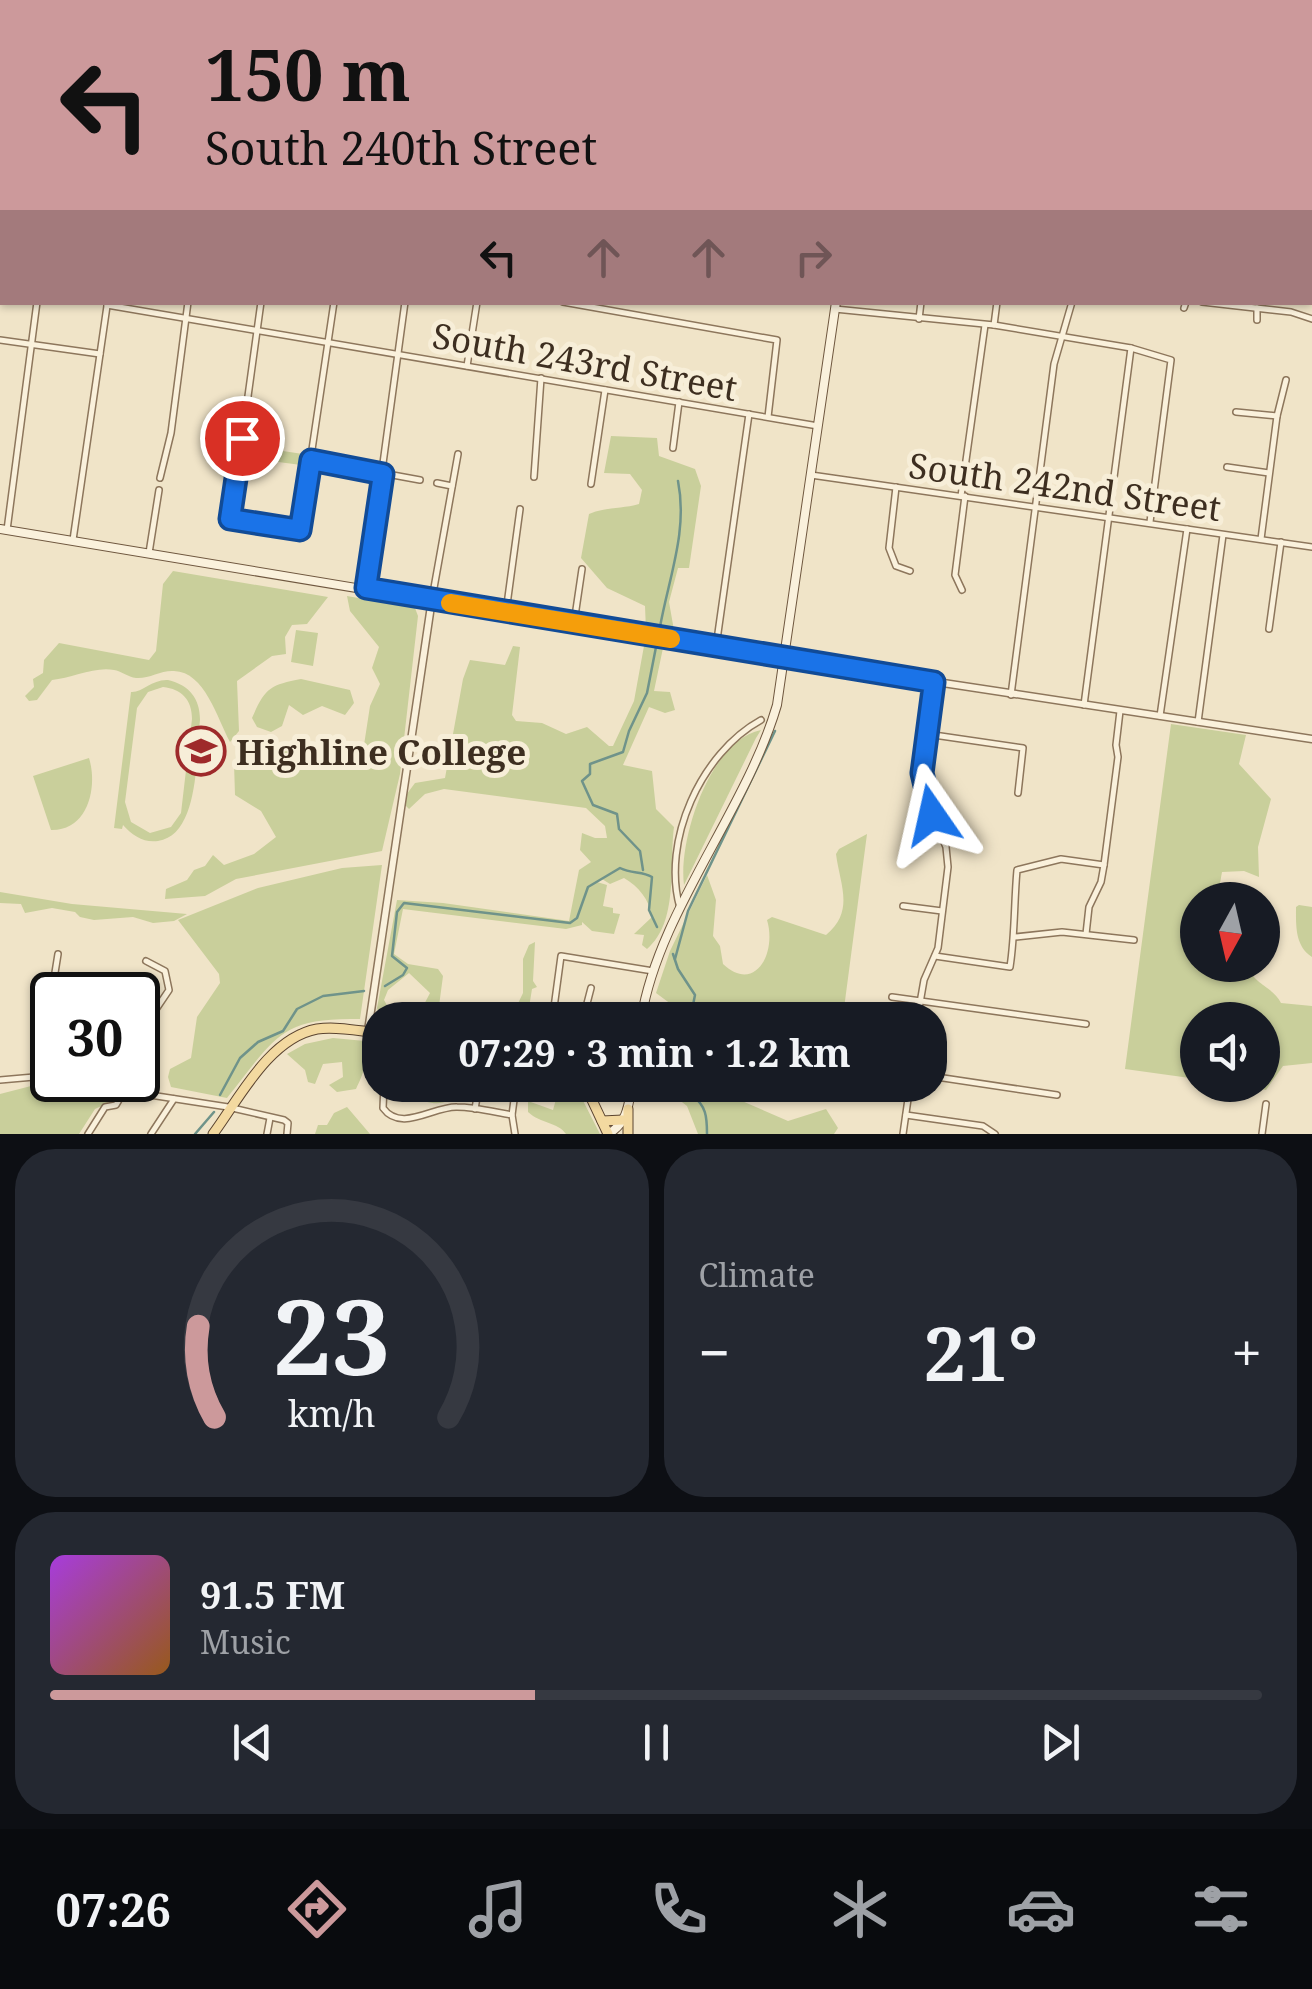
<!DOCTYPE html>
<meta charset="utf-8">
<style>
:root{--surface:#171b24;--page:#242831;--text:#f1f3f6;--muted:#9ea1a6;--line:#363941;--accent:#cc999b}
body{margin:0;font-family:"Noto Serif",serif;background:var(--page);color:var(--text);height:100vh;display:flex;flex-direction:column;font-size:38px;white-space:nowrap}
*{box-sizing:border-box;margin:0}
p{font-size:32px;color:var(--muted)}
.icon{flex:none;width:55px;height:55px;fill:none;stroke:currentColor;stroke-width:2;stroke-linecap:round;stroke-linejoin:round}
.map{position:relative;height:1134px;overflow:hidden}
.sheet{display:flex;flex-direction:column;gap:15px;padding:15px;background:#0d0f14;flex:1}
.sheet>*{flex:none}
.guide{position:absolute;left:0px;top:0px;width:1312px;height:305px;box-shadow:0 2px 8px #0004;background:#cc999b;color:#111;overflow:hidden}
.needle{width:65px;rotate:188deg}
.buttons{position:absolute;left:1180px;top:882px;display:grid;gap:20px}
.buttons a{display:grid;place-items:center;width:100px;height:100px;border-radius:50%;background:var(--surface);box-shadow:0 2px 8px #0004;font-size:50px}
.speed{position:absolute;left:30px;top:972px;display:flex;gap:20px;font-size:50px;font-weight:700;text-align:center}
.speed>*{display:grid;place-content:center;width:130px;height:130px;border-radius:50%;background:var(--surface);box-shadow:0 2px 8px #0004;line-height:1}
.speed .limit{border:5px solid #111;border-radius:15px;background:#fff;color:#111}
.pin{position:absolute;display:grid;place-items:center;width:85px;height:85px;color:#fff;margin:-42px;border:5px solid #fff;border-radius:50%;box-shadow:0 2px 10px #0007}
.me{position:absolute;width:110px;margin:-55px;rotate:349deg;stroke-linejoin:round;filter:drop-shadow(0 0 8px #0008)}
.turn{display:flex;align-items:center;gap:35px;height:210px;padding:0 40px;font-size:45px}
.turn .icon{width:130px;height:130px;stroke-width:2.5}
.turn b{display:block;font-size:70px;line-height:85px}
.lanes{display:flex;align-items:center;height:95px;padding:0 40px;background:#0003;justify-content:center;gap:50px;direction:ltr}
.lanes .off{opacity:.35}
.big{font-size:75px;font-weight:700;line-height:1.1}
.sheet .widget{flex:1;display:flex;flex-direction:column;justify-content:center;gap:15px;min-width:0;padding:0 35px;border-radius:40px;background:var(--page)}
.sheet .dial{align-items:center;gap:0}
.dial svg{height:260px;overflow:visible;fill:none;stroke:var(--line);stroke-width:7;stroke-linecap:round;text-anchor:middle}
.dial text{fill:var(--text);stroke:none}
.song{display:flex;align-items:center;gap:30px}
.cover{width:120px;height:120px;border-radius:15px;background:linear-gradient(135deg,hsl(280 70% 55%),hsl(30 70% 35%))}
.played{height:10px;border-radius:5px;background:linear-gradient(90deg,var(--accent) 40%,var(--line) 40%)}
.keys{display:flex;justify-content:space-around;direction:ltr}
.heat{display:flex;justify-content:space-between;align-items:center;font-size:55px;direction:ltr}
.sheet .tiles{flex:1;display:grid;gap:15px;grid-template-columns:1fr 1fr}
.widget:last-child{grid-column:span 2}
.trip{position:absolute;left:362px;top:1002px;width:585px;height:100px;border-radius:40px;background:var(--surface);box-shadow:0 2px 8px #0004;font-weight:700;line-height:100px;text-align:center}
.menu{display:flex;height:160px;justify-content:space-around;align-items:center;background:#090b0e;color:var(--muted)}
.menu .icon{width:70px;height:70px}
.menu .on{color:var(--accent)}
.menu b{font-size:45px;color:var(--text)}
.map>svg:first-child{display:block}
.green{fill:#c9cf9b;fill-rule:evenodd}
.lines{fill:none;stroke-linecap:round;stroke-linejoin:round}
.stream{stroke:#6f938a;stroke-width:2.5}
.minor-casing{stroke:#8d765c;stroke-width:8}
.tertiary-casing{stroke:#8d765c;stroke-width:9}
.secondary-casing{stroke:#6f573f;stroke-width:10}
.primary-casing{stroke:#5b4430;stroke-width:11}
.minor{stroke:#faf1dc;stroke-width:5}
.tertiary{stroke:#faf1dc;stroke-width:6}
.secondary{stroke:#faf1dc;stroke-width:8}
.primary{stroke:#f3d9a0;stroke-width:9}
.route-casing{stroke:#114b97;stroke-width:25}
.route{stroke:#1a73e8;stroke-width:18}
.slow{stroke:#f59e0b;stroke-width:18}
.labels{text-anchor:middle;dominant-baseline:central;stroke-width:10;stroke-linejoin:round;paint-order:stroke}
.street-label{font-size:35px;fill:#3d2e20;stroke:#f7eed8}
.poi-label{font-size:35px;font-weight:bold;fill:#3d2e20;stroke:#f7eed8;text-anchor:start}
</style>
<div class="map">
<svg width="1312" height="1134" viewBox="0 0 1312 1134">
<rect width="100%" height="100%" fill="#f0e4c8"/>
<g class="green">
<path d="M561 0H879V2Z"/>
<path d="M611 436 657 438 659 456 695 469 701 486 689 568H678L669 602 675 636 646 631 645 606 607 588 581 558 589 514C605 507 622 509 639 504L642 490 630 474 604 473Z"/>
<path d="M243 445 303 454 301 465 242 457Z"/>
<path d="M173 571 328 597 307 624 292 625 285 637 286 654 272 656 237 681 239 731 230 742C217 718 205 672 174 671 161 670 149 679 136 678 128 677 121 671 114 670 96 666 71 678 52 680L37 700 29 701 25 696 34 687 33 679 43 673 44 660 59 643 149 660 156 651 163 584Z"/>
<path d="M347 596 415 608 418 616 400 774 382 851 236 879 205 896 165 899 166 889 187 880 194 870 205 866 213 855 224 865 254 854 276 837 261 811 235 795 234 763 238 744H260L288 750 293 739 313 750 329 764 345 761 364 745 370 706 380 684 372 668 379 647 350 611Z"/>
<path d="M296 630 318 633 313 666 291 662Z"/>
<path d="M513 646 520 647 512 715 516 721 542 723 566 734 587 727 609 746H613L634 701 644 646 663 648 654 691 670 692 675 710 665 713 649 707 623 765 652 771 656 809 674 827C669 865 679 922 647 949L642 945 644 935 634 934 652 917C649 899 639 887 624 878L610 884 602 879 597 882 607 885 603 906 613 908V913L620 914 614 934 592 931 582 922V925L566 929 403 909 394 954 408 964 438 969 443 976 439 1006 430 1020H416L430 993 409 973 388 990 384 1000 394 1018 381 1020 377 1008 397 900 443 903 569 921 579 870 591 862 580 850 582 833 595 838H607L605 826 586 808 444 789 425 794 409 809 405 805 406 795 415 783 445 778 463 679 470 660 505 665Z"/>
<path d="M301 679 350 690 354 703 345 715 322 706 303 715 289 705 282 726 271 732 257 727 252 718C265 688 270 685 301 679Z"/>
<path d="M168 680C189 685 200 698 200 720 196 753 200 835 158 841 144 843 133 836 123 825L122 829 114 828 131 692C142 693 152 679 168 680ZM163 687C182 689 192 700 192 719L181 813 171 827 150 833 131 822 125 802 137 708 148 692Z"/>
<path d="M1171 724 1246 735 1239 764 1271 799 1258 847 1259 877 1244 871 1222 872 1217 900H1198V965H1249C1251 984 1273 986 1281 1003L1312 1006V1063L1283 1066 1266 1090 1237 1085H1262V1020H1198L1197 1079 1125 1069Z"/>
<path d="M761 730 756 738 684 885C678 840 710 740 761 730Z"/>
<path d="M89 758C98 787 88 831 51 830L33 776Z"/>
<path d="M867 834 843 1016 825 1020H769L751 1004 728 1006 722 1020H685L679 1010 656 993 670 951 707 875 716 900 713 936 720 946 723 964C755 994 777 953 767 920L772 917 826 935C855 911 840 885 836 854L839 849Z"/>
<path d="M382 865 360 1019C278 1017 275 1039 227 1098L171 1087 168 1077 170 1069 191 1058 197 1017 220 983 219 974 178 920 258 888 342 868Z"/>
<path d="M0 892 72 904 187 914 174 921 153 923 133 917 94 920 80 917 75 912 52 908 25 913 21 904 0 903Z"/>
<path d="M1299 905 1312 907V957C1295 946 1296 926 1296 907Z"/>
<path d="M535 942 533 981 537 987 532 989 527 1020H502L511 1018 523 993V959L529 945Z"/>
<path d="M333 1038 365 1041C370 1056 363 1075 356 1089L337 1092 329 1085 343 1077 342 1062 323 1064 315 1084 308 1082 305 1070 287 1054 305 1044Z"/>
<path d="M395 1085H449V1100C433 1110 408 1095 395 1085Z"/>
<path d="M560 1085H575L600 1134H566C558 1122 541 1124 528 1112V1101L553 1110Z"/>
<path d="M671 1085H725L742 1101 788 1121 826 1109 838 1128 834 1134H698L687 1106 678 1099Z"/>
<path d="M31 1086 108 1094 112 1101 95 1109 79 1134H0V1094Z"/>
<path d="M347 1107 370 1134H315L318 1125H327L334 1113Z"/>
</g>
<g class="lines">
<g class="stream">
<path d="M735 2 738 0"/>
<path d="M660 627C669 577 688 531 678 481"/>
<path d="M643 870 640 851 619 829 617 814 593 805 582 781 590 774V764L623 752 629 731 647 693 656 647"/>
<path d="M673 954 678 969 695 995 690 1020"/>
<path d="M675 959 688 911 775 731"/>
<path d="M385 986 403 975 407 968 392 956 397 912 404 903 570 923 577 918 588 887 620 868C632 874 642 871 652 877L649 910 657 927"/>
<path d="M691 1085 692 1095C706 1106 707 1116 707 1134"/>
<path d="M220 1095 240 1058 258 1042 283 1031 297 1009 323 996 364 991"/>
<path d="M195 1134 214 1112"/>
</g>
<g class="minor-casing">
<g id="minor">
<path d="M12 2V0"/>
<path d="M514 2 515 0"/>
<path d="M958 2 959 0"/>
<path d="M1035 2V0"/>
<path d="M1111 2V0"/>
<path d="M1185 2 1186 0"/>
<path d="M1225 2 1228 0"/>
<path d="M1278 2H1285"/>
<path d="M1310 6H1312"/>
<path d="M0 86 2 69"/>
<path d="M0 163H2"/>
<path d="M1310 202 1312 201"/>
<path d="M1310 217H1312"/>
<path d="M261 302 231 519 300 530 334 302"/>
<path d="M563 302 777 340 768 417"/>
<path d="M1202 302 1291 312 1312 319"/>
<path d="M107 305 818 426"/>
<path d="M1184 308 1186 302"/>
<path d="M835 309 994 325 1131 348 1171 360 1150 522"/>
<path d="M919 319 921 302"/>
<path d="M1257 320V308"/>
<path d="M994 325 997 302"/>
<path d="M0 340 100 354"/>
<path d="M467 366 477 302"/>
<path d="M1236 412 1277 416"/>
<path d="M673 448 679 402"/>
<path d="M311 460 420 480"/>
<path d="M1227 467 1269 473"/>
<path d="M811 475 1312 547"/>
<path d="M534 477 541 378"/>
<path d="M160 478 171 433 188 302"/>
<path d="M437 483 452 486"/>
<path d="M591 484 605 390"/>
<path d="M896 487 889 548 896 566 910 571"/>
<path d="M961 496 985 325"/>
<path d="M7 530 37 302"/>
<path d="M1261 539 1277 416 1286 380"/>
<path d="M73 540 107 306"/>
<path d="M149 553 159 490"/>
<path d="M366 588 405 302"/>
<path d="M962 590 955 575 965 496"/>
<path d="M432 599 458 454"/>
<path d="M506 612 520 509"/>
<path d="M574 623 582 569"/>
<path d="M1269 629 1281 542"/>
<path d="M716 647 749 414"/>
<path d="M1011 695 1054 364 1072 302"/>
<path d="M1084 705 1131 348"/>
<path d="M1160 716 1187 529"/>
<path d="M1198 722 1223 535"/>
<path d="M927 734 1023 748 1018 793"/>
<path d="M916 812 929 807"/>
<path d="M903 906 942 911"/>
<path d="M680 908C661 841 701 753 761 720"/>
<path d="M1086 934 1089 907 1101 882 1104 865 1118 757 1116 745 1120 711"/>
<path d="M1015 937 1062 932 1134 940"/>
<path d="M935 956 1010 967C1015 935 1014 903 1017 870L1061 859 1104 865"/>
<path d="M892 997 1086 1024"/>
<path d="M576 1020 553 1015 561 956 653 971"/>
<path d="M579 1020 584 1015 591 988"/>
<path d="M917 1020 924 980 938 948 948 867 946 847 929 807 922 773 934 682"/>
<path d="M138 1036 169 990 165 971 146 961"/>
<path d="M930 1076 1057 1095"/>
<path d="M38 1078 58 954"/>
<path d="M0 1080 34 1077 51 1080"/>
<path d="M53 1080 228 1107 284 1120 288 1123 287 1134"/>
<path d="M384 1085 383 1108C401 1133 434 1106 457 1107 475 1107 494 1112 512 1115"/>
<path d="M867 1085 908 1091"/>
<path d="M118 1090 119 1080"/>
<path d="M475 1109 479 1085"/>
<path d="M906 1115 983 1126 995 1134"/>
<path d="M88 1134 105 1107 116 1105 123 1093"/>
<path d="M151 1134 174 1099"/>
<path d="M267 1134 270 1118"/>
<path d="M515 1134 512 1115 516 1085"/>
<path d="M903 1134 910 1085"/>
<path d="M1262 1134 1266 1104"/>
</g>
</g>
<g class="tertiary-casing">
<g id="tertiary">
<path d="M785 659 1312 739"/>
<path d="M368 1031 432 599"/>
</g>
</g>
<g class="secondary-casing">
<g id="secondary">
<path d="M879 2V0"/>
<path d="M0 529 785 659"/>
<path d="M641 1020C658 912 746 811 777 705L836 302"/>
<path d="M608 1134C627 1124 629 1104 632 1085"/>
</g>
</g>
<g class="primary-casing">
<g id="primary">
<path d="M585 1085 608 1134"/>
<path d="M602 1121 623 1120"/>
<path d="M213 1134C239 1099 269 1038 317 1029 337 1026 359 1031 380 1033"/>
<path d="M628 1134V1109"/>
</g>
</g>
<use href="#minor" class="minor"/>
<use href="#tertiary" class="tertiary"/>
<use href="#secondary" class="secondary"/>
<use href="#primary" class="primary"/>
</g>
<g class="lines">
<g class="route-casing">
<path id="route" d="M242 438 230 519 300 530 311 460 383 474 366 588 934 682 922 773 932 815"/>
</g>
<use href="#route" class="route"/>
<path class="slow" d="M450 603 671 639"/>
</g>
<defs>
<g id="university-ring" transform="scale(2.5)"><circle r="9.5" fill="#f7eed8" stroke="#9e2a2b" stroke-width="1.5"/><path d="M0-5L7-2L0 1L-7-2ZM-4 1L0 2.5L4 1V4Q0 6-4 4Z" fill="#9e2a2b"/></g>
</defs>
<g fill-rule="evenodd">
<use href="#university-ring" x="201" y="751"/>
</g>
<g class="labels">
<g class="street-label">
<text transform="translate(585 361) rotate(10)">South 243rd Street</text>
<text transform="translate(1065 486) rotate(8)">South 242nd Street</text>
</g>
<g class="poi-label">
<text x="236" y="751">Highline College</text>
</g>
</g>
</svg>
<div class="buttons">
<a><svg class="needle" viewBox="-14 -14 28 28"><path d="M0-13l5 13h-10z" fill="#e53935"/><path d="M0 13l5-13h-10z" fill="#9ea1a6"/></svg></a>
<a><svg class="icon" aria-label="sound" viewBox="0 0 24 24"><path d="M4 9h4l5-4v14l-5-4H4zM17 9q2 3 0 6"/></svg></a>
</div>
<div class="speed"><div class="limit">30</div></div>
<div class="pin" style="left:242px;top:438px;background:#d93025"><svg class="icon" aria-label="arrive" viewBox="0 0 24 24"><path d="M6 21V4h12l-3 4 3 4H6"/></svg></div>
<svg class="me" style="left:932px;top:815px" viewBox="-20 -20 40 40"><path d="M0-17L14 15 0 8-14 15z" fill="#1a73e8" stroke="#fff" stroke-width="4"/></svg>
<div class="trip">07:29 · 3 min · 1.2 km</div>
<div class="guide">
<div class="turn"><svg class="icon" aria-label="left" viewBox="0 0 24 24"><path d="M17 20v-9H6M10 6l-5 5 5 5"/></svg><div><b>150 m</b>South 240th Street</div></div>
<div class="lanes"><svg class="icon" aria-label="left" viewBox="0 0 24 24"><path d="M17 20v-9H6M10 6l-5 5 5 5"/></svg><svg class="icon off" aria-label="ahead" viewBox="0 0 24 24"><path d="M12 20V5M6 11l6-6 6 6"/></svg><svg class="icon off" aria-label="ahead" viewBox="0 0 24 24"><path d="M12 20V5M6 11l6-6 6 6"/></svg><svg class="icon off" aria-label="right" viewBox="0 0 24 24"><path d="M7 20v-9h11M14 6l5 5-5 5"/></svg></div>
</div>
</div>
<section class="sheet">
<div class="tiles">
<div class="widget dial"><svg viewBox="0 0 100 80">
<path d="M14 69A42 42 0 1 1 86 69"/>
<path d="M14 69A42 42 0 0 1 9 41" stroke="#cc999b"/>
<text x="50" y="56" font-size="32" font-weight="700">23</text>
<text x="50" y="72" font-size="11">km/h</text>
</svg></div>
<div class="widget"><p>Climate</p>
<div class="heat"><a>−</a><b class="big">21°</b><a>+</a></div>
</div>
<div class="widget">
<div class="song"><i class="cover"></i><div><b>91.5 FM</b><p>Music</p></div></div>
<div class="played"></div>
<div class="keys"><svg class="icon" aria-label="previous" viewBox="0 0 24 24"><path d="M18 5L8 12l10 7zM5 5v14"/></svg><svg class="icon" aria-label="pause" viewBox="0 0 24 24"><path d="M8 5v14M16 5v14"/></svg><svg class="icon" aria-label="next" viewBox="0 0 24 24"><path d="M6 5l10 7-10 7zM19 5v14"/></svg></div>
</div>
</div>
</section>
<nav class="menu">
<b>07:26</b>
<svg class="icon on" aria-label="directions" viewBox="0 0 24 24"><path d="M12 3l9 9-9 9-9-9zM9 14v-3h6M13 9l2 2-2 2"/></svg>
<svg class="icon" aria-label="music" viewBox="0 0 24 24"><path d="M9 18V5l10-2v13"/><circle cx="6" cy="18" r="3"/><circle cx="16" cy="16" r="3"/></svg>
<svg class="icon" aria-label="phone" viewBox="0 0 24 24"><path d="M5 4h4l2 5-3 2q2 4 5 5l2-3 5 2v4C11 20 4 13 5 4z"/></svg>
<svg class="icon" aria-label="climate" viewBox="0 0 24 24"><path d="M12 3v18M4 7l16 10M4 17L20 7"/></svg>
<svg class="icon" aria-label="car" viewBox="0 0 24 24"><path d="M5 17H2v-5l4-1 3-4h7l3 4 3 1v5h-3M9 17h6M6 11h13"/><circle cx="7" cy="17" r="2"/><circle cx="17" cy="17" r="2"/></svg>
<svg class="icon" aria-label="filters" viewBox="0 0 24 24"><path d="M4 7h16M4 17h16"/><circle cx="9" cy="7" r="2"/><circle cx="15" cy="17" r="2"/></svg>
</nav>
